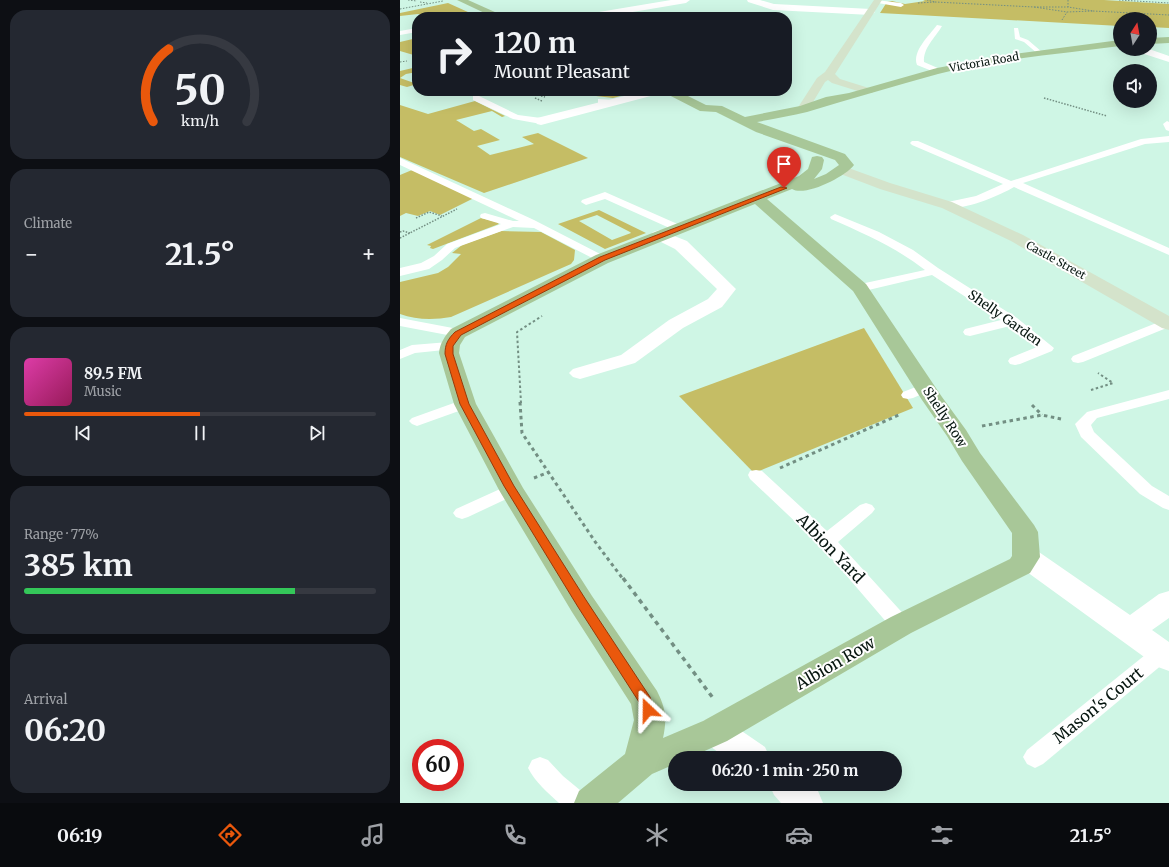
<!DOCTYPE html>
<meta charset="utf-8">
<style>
:root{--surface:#171b24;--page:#242831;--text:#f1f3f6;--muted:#9ea1a6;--line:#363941;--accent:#ea580c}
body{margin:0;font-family:Merriweather,serif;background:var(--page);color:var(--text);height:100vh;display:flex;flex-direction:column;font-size:15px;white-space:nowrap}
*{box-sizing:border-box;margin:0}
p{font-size:13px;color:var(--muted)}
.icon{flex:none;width:22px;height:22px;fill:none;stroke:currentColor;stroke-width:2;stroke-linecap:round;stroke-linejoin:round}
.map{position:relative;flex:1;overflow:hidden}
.side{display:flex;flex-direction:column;gap:10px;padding:10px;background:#0d0f14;width:400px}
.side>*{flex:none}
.top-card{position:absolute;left:12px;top:12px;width:380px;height:84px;border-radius:16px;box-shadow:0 4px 16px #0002;background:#171b24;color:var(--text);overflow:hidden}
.needle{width:26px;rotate:11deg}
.tools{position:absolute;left:713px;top:12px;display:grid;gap:8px}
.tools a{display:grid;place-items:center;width:44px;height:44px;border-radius:50%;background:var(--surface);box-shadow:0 4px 16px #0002;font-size:20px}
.speed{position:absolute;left:12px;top:739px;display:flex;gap:8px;font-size:20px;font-weight:700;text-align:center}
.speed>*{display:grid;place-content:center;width:52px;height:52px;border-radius:50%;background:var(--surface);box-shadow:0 4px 16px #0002;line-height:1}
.speed .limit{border:6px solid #d22;background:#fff;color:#111}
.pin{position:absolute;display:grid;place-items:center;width:34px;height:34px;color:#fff;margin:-41px -17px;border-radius:50% 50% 50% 0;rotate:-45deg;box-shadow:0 0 4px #0007}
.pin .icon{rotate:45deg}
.me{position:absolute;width:44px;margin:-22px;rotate:337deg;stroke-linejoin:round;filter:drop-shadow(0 0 3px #0008)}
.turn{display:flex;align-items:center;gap:14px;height:84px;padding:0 16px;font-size:18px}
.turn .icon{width:52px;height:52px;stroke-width:2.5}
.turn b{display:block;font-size:28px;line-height:34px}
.big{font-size:30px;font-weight:700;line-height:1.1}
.side .tile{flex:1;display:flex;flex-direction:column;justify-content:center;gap:6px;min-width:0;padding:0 14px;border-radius:16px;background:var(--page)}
.side .dial{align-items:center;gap:0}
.dial svg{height:104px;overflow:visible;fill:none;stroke:var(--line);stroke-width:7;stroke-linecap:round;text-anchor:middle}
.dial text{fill:var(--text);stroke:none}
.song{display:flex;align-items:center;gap:12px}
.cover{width:48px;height:48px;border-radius:6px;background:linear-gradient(135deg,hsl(320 70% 55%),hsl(330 70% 35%))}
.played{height:4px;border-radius:2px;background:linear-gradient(90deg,var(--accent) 50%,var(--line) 50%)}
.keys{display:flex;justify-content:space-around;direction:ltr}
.heat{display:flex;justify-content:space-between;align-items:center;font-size:22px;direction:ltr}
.charge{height:6px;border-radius:3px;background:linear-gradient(90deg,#34c759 77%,var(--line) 0)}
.trip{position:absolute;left:268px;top:751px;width:234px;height:40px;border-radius:20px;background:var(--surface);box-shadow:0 4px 16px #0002;font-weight:700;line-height:40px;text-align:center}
.tabs{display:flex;height:64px;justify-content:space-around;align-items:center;background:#090b0e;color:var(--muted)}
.tabs .icon{width:28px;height:28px}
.tabs .active{color:var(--accent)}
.tabs b{font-size:18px;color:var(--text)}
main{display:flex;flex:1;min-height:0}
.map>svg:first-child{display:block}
.green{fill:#c5bd65;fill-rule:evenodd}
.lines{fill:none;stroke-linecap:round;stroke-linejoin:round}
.path-far4{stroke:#738f83;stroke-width:1;stroke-dasharray:1.5 1.5;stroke-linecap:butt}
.path-far3{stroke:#738f83;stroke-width:1.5;stroke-dasharray:1.5 1.5;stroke-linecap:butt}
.path-far2{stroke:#738f83;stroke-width:2;stroke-dasharray:2.5 2.5;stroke-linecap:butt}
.path-far1{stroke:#738f83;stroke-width:3;stroke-dasharray:3.5 3.5;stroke-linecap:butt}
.path{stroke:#738f83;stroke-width:3.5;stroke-dasharray:4.5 4.5;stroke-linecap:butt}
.lane{fill:#fff;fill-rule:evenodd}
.street{fill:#fff;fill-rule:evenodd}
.secondary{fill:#d4e3cb;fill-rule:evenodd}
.primary{fill:#a8c798;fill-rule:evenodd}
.route{fill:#ea580c;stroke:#983908}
.labels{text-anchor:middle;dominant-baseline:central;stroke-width:4;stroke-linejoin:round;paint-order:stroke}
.far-street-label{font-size:11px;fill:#071610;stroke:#fff}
.street-label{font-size:13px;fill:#071610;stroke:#fff}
.near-street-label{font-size:16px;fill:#071610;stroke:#fff}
</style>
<main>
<section class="side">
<div class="tile dial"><svg viewBox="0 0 100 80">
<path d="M14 69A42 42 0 1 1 86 69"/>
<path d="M14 69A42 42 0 0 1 26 13" stroke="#ea580c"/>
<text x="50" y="56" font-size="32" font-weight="700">50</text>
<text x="50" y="72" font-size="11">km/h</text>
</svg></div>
<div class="tile"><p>Climate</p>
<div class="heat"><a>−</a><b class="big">21.5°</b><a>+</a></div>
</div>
<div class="tile">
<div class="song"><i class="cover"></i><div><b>89.5 FM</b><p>Music</p></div></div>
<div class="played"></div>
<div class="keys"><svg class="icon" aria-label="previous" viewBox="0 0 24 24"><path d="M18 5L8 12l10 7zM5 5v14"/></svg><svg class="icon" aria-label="pause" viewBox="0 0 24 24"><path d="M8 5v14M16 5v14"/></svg><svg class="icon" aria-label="next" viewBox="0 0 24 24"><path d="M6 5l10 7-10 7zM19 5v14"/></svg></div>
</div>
<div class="tile"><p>Range · 77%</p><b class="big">385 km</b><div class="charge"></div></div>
<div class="tile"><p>Arrival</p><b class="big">06:20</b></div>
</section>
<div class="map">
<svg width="769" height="803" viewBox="0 0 769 803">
<rect width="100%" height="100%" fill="#cff6e5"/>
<g class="green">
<path d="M523 0H704L769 4V28L750 27V19H720V26L480 13 487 2 492 1 505 4 525 1Z"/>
<path d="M48 3 79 17H33L18 14 0 16V13Z"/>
<path d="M17 38V56L0 51V42Z"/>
<path d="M17 67V72L6 74 0 78 17 84 7 87 0 85V71Z"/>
<path d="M217 91H240L213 98 196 96Z"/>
<path d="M75 101 105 116 102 117 92 111 56 120 74 131 81 129 100 140 77 146 90 155 134 144 122 137 138 133 188 158 84 193 0 157V105L28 114Z"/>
<path d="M12 170 74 198 40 215 30 211 18 216 6 213 0 216V175Z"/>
<path d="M199 210 246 233 205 249 158 224ZM197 215 230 232 231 233 212 240 179 221Z"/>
<path d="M81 218 97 222 99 224 33 249 30 248 31 246 27 245Z"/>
<path d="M101 231 141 232 175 250 174 260 171 264 51 317C34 320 16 320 0 314V282L38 273 48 267 61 254 52 253 62 245Z"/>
<path d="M464 328 513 408 354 473 279 396Z"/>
</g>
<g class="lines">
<g class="path-far4">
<path d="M8 0 17 1"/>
<path d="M668 0V7"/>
<path d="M719 0 769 3"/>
<path d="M20 2 27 3"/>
<path d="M535 2 634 7"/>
<path d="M518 3 535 2 527 0"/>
<path d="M634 7H668L693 11 667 12Z"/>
<path d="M0 9 43 1"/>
<path d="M693 11 769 15"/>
<path d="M662 20 667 12"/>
<path d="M0 62 7 61"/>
</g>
<g class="path-far3">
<path d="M146 92H151"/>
<path d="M144 95H148"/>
<path d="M141 96 145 97"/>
<path d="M135 98 142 101"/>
<path d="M644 98 707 116"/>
<path d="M16 218 29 212 42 216"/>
<path d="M0 232 3 231 10 233"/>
<path d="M0 238 57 209"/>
</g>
<g class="path-far2">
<path d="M691 390 713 383 698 373"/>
<path d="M121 403 117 332 142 316"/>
</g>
<g class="path-far1">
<path d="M120 402 122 433 196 543 223 579"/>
<path d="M632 405 642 415"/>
<path d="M582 426 642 415 661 419"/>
<path d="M380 468 501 414"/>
<path d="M134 478 149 472"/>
</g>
<path class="path" d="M223 578 313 698"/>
<g class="lane">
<path d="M476 0 501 3 504 5 501 7 478 3 476 2Z"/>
<path d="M537 25 542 26C535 38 523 48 524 62L540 69V73H537L517 65C512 51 529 36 537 25Z"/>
<path d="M17 28V32L0 35V31Z"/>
<path d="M614 28H618L620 37 628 40 642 52V54H638L624 42 615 39Z"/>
<path d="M73 96H79L118 115 141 118 145 121 141 124 113 119 73 100Z"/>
<path d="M198 99 215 100 219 102C214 106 204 104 198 103Z"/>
<path d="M767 121 769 122V131L766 130 763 124Z"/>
<path d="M769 136V142L745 144 623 183 769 248V255L614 187C599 196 561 212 543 207L542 205 543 203 576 196 603 184 512 145 510 143 512 141H518L611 181 741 139Z"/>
<path d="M0 158 134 220 206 257 208 259 206 261H198L134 228 113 227 55 248 42 260 29 269 0 276V268L21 263 34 256 47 244 101 224 81 218 80 216 81 214 85 213 113 221H119L0 165Z"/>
<path d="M205 192 282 226 284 228 282 230H274L205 199 186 205 181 202 182 200Z"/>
<path d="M435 214 479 232 513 250 538 268 617 318 654 348 652 351 620 364 615 365 610 364 608 361 610 358 637 347 610 326 570 336 565 335 563 332 565 329 601 320 532 275 460 292 456 291 454 288 456 285 525 270C495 247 465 234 431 219L430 217Z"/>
<path d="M0 318 58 329 63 330 65 333 63 336 58 337 0 326Z"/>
<path d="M769 318V327L683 362 678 363 673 362 671 359 673 356Z"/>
<path d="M49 342 54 343 56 346 54 349 15 353 0 359V350L12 345Z"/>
<path d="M526 383 531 384 533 387 531 390 513 398 508 399 503 398 501 395 503 392Z"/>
<path d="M769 390V399L697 418 691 425 694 432 752 486 769 496V510L763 508 740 494 681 437 675 424 687 412Z"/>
<path d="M65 399 70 401 73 404 70 407 17 426 12 424 9 421 12 418Z"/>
<path d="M356 470 362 471 427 531 460 505 466 503 472 505 475 509 472 513 438 542 508 619 511 625 508 631 501 633 494 631 421 546 350 479 348 475 350 471Z"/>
<path d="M111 484 117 486 120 490 117 494 68 517 62 519 56 517 53 513 56 509Z"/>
<path d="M762 645 769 647V659L643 764 635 768 627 764 623 757 627 750 755 647Z"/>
<path d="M140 757 148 760 163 776 186 795 189 803H159C148 793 135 782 128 768L132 760Z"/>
</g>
<g class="street">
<path d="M271 0H290L286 3 203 17H182L187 14Z"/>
<path d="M347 0H360L374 4 471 9 475 12 471 15 373 10 348 2Z"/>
<path d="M734 49H749L769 56V62L735 51Z"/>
<path d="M244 91H264L262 93 141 125 137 124 135 121 137 118Z"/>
<path d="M259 230 287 241 336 289 322 307 283 328 235 363 180 379 173 377 169 373 173 369 221 355 269 320 308 299 317 289 275 249 253 238 251 235 253 232Z"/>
<path d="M626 547 636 550 730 615 759 594 769 591V618L752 630 769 642V671L758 667 616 564 612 557 616 550Z"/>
<path d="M315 716 327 721 365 747 370 758H326L303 741 298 731 303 721Z"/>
<path d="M369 784H410L418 791 423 803H381L374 795Z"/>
</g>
<g class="secondary">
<path d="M474 0H482L435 74 440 79 472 89 474 91 472 93H464L432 83 428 80 425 82 407 112H399L397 109 417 78 425 72Z"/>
<path d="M443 166 490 183 552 202 623 235 769 316V330L762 328 611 241 542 208 480 189 438 173 436 170 438 167Z"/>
</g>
<g class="primary">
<path d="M57 0H68L106 17H93Z"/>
<path d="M769 37V43L750 44V38Z"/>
<path d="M720 40V46C659 54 597 59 538 74 494 86 450 99 407 112 391 116 373 119 357 122L445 154 454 165C445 177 405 197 392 189L367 199 466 284 542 397 566 430 580 453 634 525 638 532 640 557 630 573 511 633 327 741 289 758H275V764L252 774 218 803H174L179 791 225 754 234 720 231 704 172 612 99 490 54 404 39 353C40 343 45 336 51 329L196 255 399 176 408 169 412 157 417 156 422 157 424 160 422 169 414 179 426 174 439 165 435 160 356 132 316 112 300 111 265 93 263 91H278L306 105 322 106 345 117 400 106 426 97 449 93 537 68 606 55ZM355 204 453 291 522 400 547 436 562 461 612 533V556L610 559 491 617 303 721 263 738C267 719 266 709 257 691L192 596 123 488 76 404 59 353 60 345 65 337 208 263Z"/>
</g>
</g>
<path class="route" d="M381 187 387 188 205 260 61 335 53 346V354L69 404 114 486 186 600 250 697 254 710 252 715 248 716 243 715 239 702 178 607 104 486 60 404 45 354C45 344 48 339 55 332L200 257Z"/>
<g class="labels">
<g class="far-street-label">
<text transform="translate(584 62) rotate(-10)">Victoria Road</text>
<text transform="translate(656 260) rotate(29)">Castle Street</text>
</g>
<g class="street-label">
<text transform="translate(605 318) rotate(35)">Shelly Garden</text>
<text transform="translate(545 417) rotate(57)">Shelly Row</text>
</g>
<g class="near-street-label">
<text transform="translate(431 548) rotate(46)">Albion Yard</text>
<text transform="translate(435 663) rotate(-30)">Albion Row</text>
<text transform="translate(698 705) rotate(-39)">Mason's Court</text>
</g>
</g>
</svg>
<div class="tools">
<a><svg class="needle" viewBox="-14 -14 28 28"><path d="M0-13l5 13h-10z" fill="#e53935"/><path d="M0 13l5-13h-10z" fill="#9ea1a6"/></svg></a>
<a><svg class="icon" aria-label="sound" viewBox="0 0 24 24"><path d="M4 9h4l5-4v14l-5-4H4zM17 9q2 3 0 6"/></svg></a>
</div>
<div class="speed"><div class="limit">60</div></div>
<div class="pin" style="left:384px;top:188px;background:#d93025"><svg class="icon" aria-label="arrive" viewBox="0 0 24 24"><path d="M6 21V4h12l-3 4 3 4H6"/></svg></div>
<svg class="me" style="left:248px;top:710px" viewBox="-20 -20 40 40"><path d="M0-17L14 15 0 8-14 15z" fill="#ea580c" stroke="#fff" stroke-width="4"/></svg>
<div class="trip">06:20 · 1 min · 250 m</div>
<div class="top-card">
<div class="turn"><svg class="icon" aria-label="right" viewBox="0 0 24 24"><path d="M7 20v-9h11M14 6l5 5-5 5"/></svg><div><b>120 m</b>Mount Pleasant</div></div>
</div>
</div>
</main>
<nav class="tabs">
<b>06:19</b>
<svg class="icon active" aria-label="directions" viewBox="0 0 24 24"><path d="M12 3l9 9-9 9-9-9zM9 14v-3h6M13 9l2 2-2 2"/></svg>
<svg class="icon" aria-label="music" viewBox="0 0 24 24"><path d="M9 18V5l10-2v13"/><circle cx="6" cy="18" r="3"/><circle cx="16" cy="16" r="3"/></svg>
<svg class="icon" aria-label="phone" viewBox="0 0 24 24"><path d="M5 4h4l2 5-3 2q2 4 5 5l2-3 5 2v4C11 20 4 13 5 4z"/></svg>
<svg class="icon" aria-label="climate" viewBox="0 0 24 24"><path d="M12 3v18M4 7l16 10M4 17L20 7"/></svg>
<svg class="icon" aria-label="car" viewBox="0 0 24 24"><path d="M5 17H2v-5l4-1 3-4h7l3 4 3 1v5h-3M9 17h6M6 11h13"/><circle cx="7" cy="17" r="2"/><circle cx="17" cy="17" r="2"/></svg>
<svg class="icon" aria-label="filters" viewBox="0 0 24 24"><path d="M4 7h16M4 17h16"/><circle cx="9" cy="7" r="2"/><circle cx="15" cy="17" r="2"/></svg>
<b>21.5°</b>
</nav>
